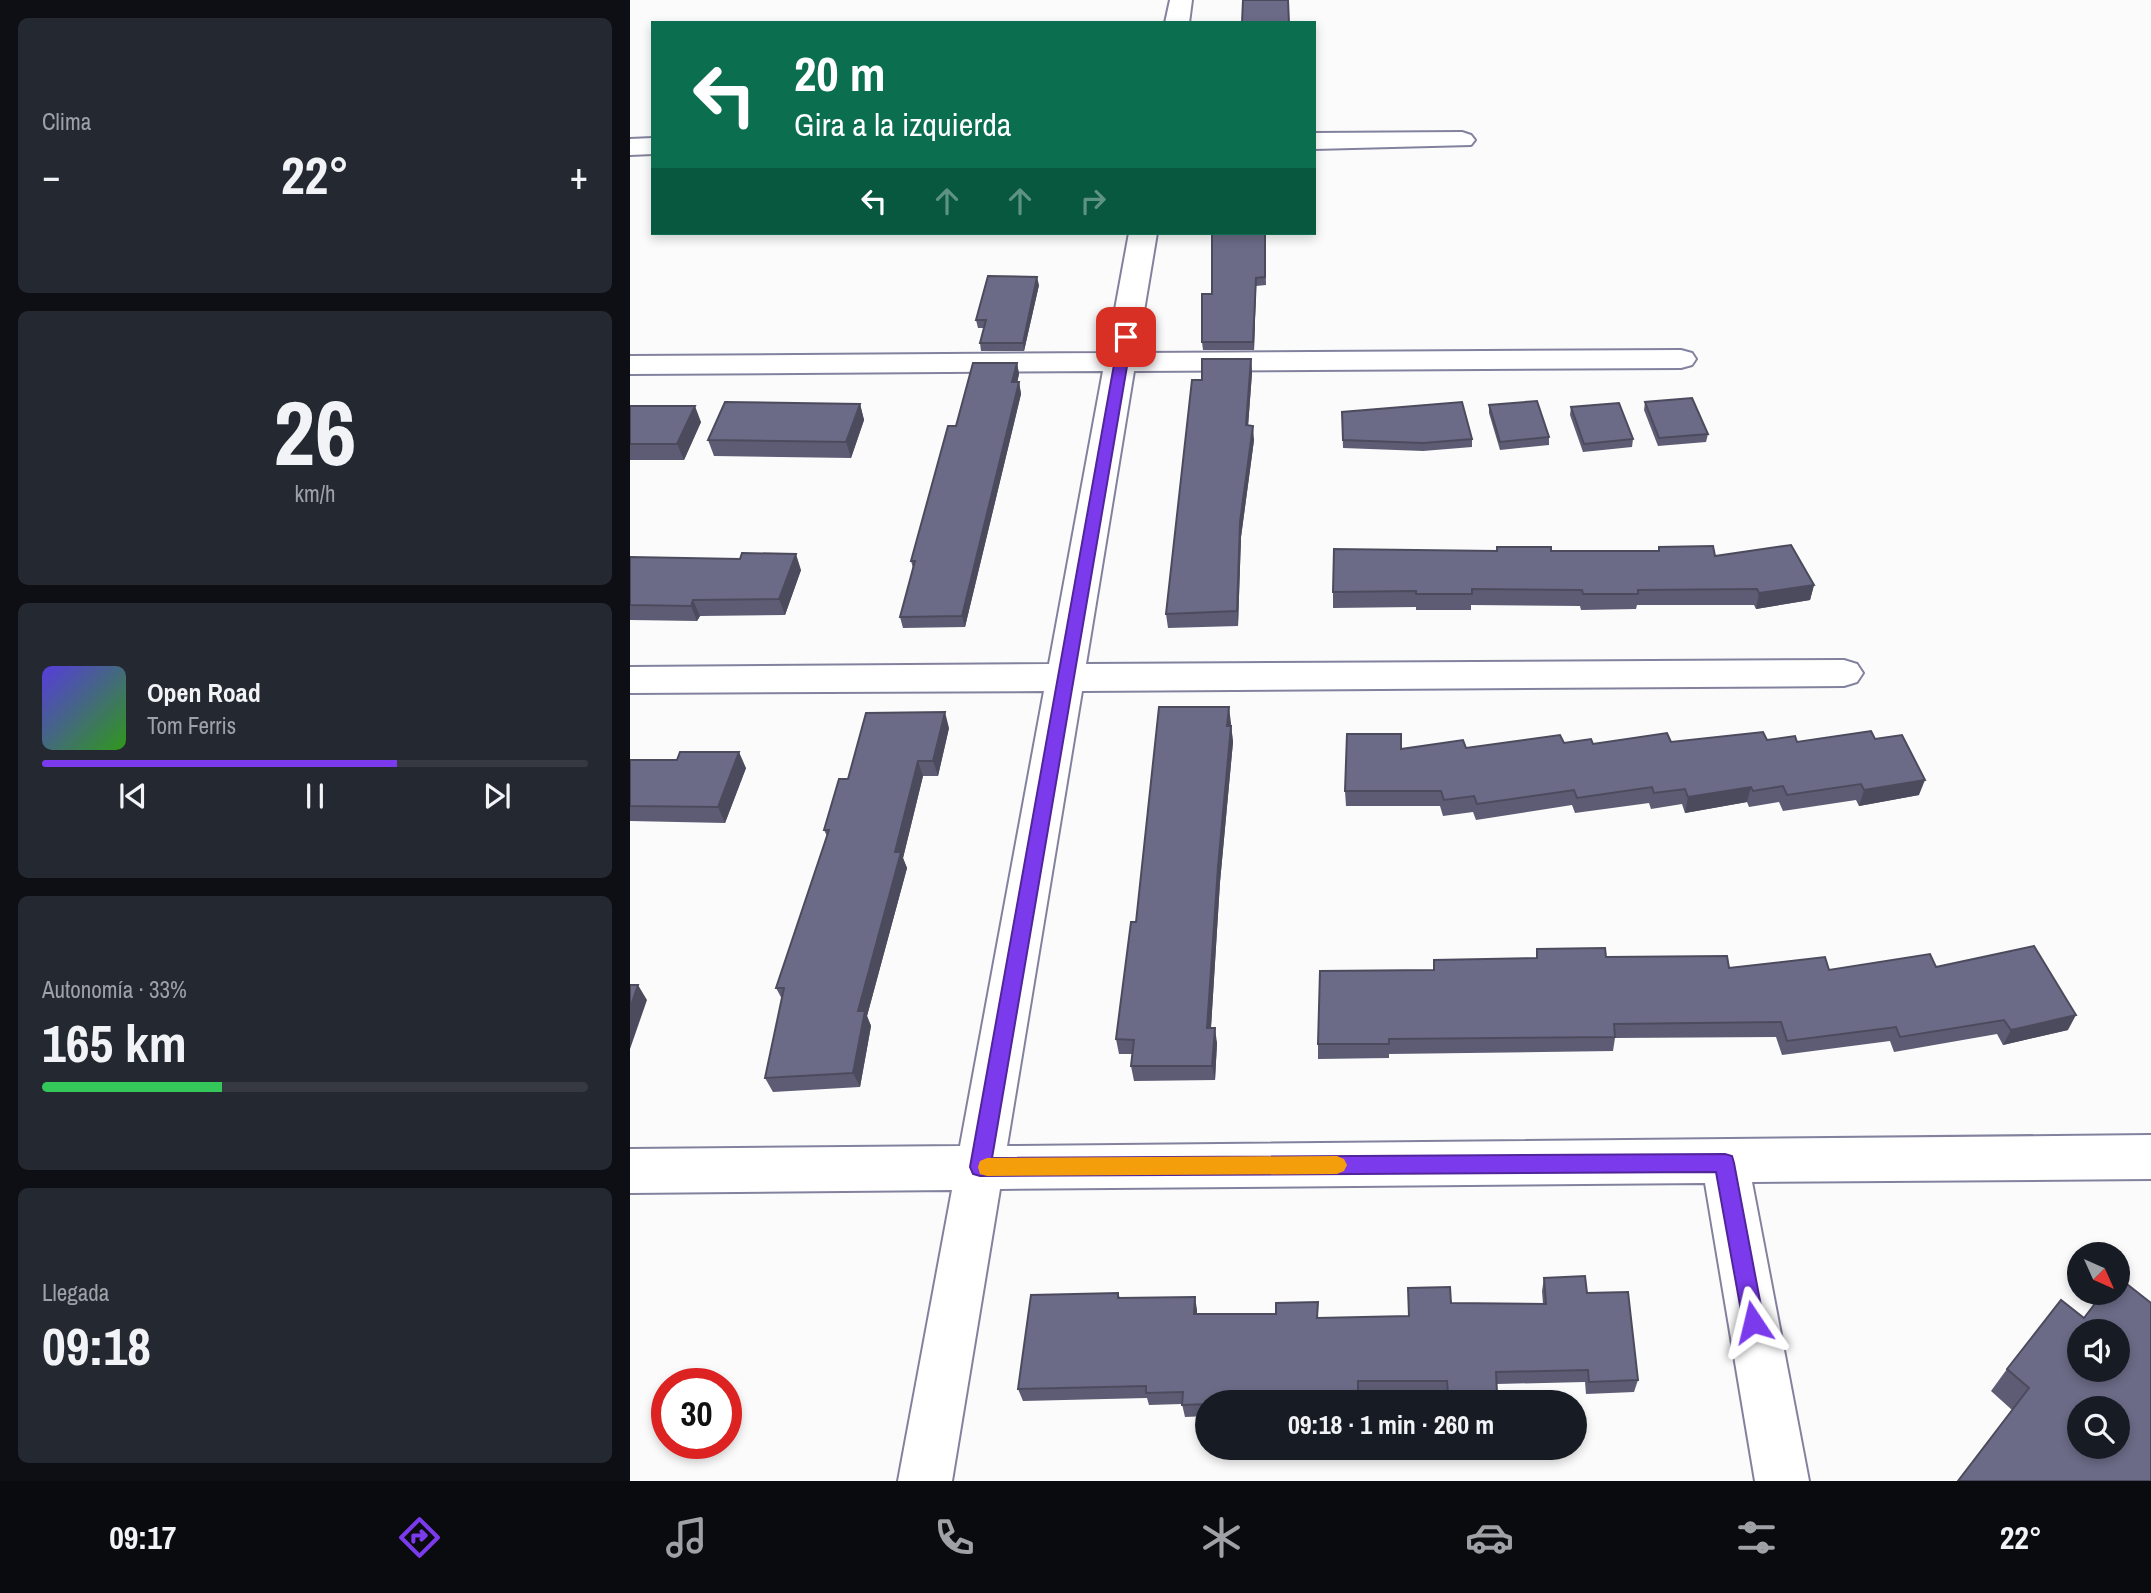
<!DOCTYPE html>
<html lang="es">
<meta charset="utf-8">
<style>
:root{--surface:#171b24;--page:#242831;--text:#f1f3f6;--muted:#9ea1a6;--line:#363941;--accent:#7c3aed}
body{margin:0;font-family:"Archivo Narrow",sans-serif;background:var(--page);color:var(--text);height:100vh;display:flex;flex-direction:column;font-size:26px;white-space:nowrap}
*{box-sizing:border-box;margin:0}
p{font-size:23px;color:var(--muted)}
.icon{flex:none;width:38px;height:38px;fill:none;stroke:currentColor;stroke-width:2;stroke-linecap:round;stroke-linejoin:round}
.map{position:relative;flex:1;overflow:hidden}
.side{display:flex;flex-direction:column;gap:18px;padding:18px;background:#0d0f14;width:630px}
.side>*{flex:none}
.top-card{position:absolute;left:21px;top:21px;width:665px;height:214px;border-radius:0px;box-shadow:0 4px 10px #0003;background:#0b6e4f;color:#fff;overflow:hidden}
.needle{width:46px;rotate:135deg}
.controls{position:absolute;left:1437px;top:1242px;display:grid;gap:14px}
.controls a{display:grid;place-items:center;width:63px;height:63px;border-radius:50%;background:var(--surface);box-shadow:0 4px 10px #0003;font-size:35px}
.speed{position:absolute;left:21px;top:1368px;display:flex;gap:14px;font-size:35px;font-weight:700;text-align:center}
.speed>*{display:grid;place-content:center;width:91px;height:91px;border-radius:50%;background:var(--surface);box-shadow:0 4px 10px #0003;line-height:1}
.speed .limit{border:10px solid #d22;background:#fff;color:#111}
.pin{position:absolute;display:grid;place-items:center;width:60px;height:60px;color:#fff;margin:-30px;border-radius:14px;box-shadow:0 4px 10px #0006}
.me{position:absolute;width:77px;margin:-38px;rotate:350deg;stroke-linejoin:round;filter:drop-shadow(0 0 5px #0008)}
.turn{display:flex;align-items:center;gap:24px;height:147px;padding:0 28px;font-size:32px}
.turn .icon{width:91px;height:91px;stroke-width:2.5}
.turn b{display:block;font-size:49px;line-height:60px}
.lanes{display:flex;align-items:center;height:66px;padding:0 28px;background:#0003;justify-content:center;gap:35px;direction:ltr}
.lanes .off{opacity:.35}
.big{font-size:52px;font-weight:800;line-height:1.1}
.side .tile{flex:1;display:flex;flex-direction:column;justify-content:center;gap:10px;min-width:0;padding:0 24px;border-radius:10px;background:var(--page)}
.side .dial{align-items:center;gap:0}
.dial b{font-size:91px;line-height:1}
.song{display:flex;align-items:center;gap:21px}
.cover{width:84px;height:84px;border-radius:10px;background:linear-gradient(135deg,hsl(250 70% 55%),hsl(110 70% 35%))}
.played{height:7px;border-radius:4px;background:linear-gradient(90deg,var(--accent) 65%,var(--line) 65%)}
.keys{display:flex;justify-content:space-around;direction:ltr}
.heat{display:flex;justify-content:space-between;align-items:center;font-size:38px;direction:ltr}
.charge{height:10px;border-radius:5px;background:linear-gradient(90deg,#34c759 33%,var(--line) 0)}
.trip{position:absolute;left:565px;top:1390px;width:392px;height:70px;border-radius:35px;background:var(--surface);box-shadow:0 4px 10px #0003;font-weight:800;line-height:70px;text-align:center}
.tab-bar{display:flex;height:112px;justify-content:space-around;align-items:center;background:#090b0e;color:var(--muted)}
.tab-bar .icon{width:49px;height:49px}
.tab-bar .selected{color:var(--accent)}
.tab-bar b{font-size:32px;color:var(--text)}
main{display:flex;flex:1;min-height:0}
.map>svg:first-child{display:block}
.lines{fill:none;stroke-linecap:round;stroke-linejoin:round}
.minor-casing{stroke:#83829e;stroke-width:4}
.minor{fill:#fff;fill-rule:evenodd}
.wall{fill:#5d5c74}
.shaded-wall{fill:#4c4b5e}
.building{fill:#6c6b87;stroke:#4c4b5e;stroke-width:2;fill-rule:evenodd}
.route{fill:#7c3aed;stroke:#51269a;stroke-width:2}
.slow{fill:#f59e0b}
</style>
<main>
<section class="side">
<div class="tile"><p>Clima</p>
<div class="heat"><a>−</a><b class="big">22°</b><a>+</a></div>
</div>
<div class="tile dial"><b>26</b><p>km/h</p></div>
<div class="tile">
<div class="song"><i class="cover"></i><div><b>Open Road</b><p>Tom Ferris</p></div></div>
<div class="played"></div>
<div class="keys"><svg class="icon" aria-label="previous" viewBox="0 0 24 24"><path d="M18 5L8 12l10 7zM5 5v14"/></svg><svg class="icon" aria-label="pause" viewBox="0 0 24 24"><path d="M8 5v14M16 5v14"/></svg><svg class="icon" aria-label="next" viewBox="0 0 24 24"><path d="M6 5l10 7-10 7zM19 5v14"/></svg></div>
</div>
<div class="tile"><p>Autonomía · 33%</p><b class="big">165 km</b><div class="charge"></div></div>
<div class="tile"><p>Llegada</p><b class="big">09:18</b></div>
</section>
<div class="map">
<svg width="1521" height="1481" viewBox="0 0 1521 1481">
<rect width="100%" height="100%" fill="#fbfbfb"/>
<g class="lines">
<g class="minor-casing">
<g id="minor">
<path d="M540 0H562L559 23H535Z"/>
<path d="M832 132 841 135 845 140 841 145 684 149V133Z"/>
<path d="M23 138V154L0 155V139Z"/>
<path d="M499 233H527L507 353 1051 350 1062 353 1066 359 1062 365 1051 368 504 371 456 664 1214 660 1227 664 1233 673 1227 682 1214 686 452 691 377 1146 1521 1135V1179L1122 1182 1179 1481H1125L1075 1183 370 1189 322 1481H268L322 1190 0 1193V1149L330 1146 414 691 0 693V667L419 664 473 371 0 374V356L477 353Z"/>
</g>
</g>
<use href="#minor" class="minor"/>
</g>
<g class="wall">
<path d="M635 233 636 285 626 286 624 350H573L572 342 582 294Z"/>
<path d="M409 285 394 351H351L350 343 354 328H348L346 320Z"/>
<path d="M621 359 622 373 618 426 624 440 611 537 608 626 538 628 536 614 572 380Z"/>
<path d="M387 363 389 374 387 382H389L391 394 335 627 273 628 270 617 283 568 281 561 326 426Z"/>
<path d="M1015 402 1078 434 1076 442 1028 446 1014 410Z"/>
<path d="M230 404 234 420 221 458 84 456 78 440Z"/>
<path d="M859 405 919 437V445L870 450 859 413Z"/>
<path d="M0 406 71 422 54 460H0Z"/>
<path d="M941 407 1003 439 1002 447 953 452 940 415Z"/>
<path d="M712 412 842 439V447L793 451 713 448Z"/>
<path d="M1029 547 1085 556 1184 585 1180 600 1126 609 1124 605H1007L1006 609 951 610 950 606 841 605V610H786V607L703 608V592L866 551H1028Z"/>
<path d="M0 557 171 570 155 615 70 616 67 621 0 620Z"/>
<path d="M601 723 603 742 590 882 581 1028 587 1043 585 1080 504 1081 501 1066 502 1054H489L486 1039 506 922Z"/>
<path d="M319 728 308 776H293L273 858 277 868 237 1016 241 1026 230 1087 143 1092 135 1078 152 999 146 988 197 836 194 830 218 779Z"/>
<path d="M1245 739 1289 795 1229 806 1226 800 1153 811 1149 802 1119 807 1117 802 1055 813 1052 804 1021 809 1019 803 945 813 942 805 846 820 843 812 813 816 810 806H716L715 791 771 749 836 748 934 743 963 744 1137 740 1167 742Z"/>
<path d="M0 760 116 768 95 823 0 821Z"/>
<path d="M907 949 976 957 1099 968 1199 970 1306 967 1438 1030 1373 1045 1367 1034 1264 1052 1260 1041 1152 1055 1146 1037 985 1038 983 1051 759 1054V1058L688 1059V1044L804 970V960L906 958Z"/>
<path d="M914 1278 957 1293 1008 1380 1004 1392 956 1394 955 1382 867 1384 866 1402H817L816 1393H729V1402H578V1416L555 1417 552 1404 519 1405 517 1398 393 1401 388 1389 488 1293 490 1298 567 1310V1314L689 1318 778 1316V1288L821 1303 913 1304 912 1291Z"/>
<path d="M1454 1318 1382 1410 1361 1391 1377 1369Z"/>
</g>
<g class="shaded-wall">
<path d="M407 277 409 285 394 351 393 343Z"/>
<path d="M626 278V286L624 350 623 342Z"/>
<path d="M621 359 622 373 617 440 616 425Z"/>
<path d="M387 363 389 374 385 394 382 382Z"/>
<path d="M389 382 391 394 335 627 332 616Z"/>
<path d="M230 404 234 420 221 458 216 442Z"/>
<path d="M65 406 71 422 54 460 47 444Z"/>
<path d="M623 426 624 440 611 537 608 626 607 611 610 522Z"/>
<path d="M166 554 171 570 155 615 149 599Z"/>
<path d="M1184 585 1180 600 1126 609 1129 593Z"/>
<path d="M63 600 70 616 67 621 61 606Z"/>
<path d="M599 707 601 723 599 742 597 726Z"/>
<path d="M315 712 319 728 308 776 303 761Z"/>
<path d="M601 726 603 742 590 882 580 1043 577 1028 588 867Z"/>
<path d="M109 752 116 768 95 823 88 807Z"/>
<path d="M288 761 293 776 273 858 277 868 237 1016 241 1026 230 1087 223 1073 228 1011 265 852Z"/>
<path d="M1295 780 1289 795 1229 806 1234 790Z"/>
<path d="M1121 787 1117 802 1055 813 1058 797Z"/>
<path d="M8 985 17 1000 0 1049V1008Z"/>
<path d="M1446 1015 1438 1030 1373 1045 1381 1030Z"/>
<path d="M585 1028 587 1043 585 1080 582 1066Z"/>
<path d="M565 1297 567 1310 566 1326 564 1314Z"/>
</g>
<g class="building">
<path d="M613 0H658L659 23H612Z"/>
<path d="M582 233H635V277L626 278 623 342H572V294H582Z"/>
<path d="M358 276 407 277 393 343H350L356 320H346Z"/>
<path d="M572 359H621L616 425 623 426 610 522 607 611 536 614 562 380H572Z"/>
<path d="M343 363H387L382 382H389L332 616 270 617 285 561H281L318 426H326Z"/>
<path d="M1062 398 1078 434 1029 438 1015 402Z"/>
<path d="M907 401 919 437 870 442 859 405Z"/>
<path d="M95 402 230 404 216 442 78 440Z"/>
<path d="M832 402 842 439 793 443 713 440 712 412Z"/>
<path d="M989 403 1003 439 954 444 941 407Z"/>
<path d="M0 406H65L47 444H0Z"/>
<path d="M1161 545 1184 585 1129 593 1127 589 1008 590V594H953L952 590 842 589V594H786V591L703 592 704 549 867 551V547H921V551H1029V547L1083 546 1085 556Z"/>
<path d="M112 553 166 554 149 599 63 600 61 606 0 605V557L110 559Z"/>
<path d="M529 707H599L597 726H601L588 867 577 1028H585L582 1066H501L504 1040 486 1039 501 922H506Z"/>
<path d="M315 712 303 761H288L265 852H271L228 1011H235L223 1073 135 1078 154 988H146L199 830H194L209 779H218L236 713Z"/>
<path d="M1241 731 1245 739 1272 735 1295 780 1234 790 1231 784 1157 795 1153 786 1123 791 1121 787 1058 797 1055 789 1024 793 1022 787 947 798 944 790 847 804 844 796 814 800 811 791H715L717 734H771V749L833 740 836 748 930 735 934 743 961 739 963 744 1037 733 1041 742 1133 732 1137 740 1165 736 1167 742Z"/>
<path d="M50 752H109L88 807 0 806V760H47Z"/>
<path d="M1404 946 1446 1015 1381 1030 1374 1020 1270 1037 1266 1027 1157 1041 1151 1022 984 1024 985 1037 759 1039V1044H688L690 971 804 970V960L907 958V949L975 948 976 957 1097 956 1099 968 1195 957 1199 970 1300 954 1306 967Z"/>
<path d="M0 985H8L0 1008Z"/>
<path d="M955 1276 957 1293 998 1292 1008 1380 959 1382 958 1370 866 1372 867 1393H818L817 1381H728V1402H680V1396L601 1398V1402H578V1404L552 1405 553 1392 516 1393V1386L388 1389 401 1295 488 1293V1298L565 1297 564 1314H646V1303L688 1302 687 1318 779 1316 778 1288 820 1287 821 1303 916 1304 914 1278Z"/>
<path d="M1488 1277 1521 1303V1481H1328L1399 1388 1377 1369 1431 1300 1454 1318 1473 1293H1488ZM1449 1332H1488V1370H1449ZM1449 1409H1488V1447H1449Z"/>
</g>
<path class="route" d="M496 333 502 337 362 1158 1095 1154 1102 1156 1104 1163 1134 1322 1131 1329 1123 1332 1116 1329 1113 1322 1086 1172 350 1176 343 1174 340 1167 489 337Z"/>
<path class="slow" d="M707 1156 714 1159 717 1165 714 1171 707 1174 357 1176 350 1174 348 1167 350 1161 357 1158Z"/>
</svg>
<div class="controls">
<a><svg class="needle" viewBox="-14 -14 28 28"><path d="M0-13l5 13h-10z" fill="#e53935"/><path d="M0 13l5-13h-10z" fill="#9ea1a6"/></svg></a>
<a><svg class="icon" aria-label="sound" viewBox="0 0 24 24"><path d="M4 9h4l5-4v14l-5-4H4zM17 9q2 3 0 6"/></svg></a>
<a><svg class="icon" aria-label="search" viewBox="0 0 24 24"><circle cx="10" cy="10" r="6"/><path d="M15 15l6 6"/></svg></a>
</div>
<div class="speed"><div class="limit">30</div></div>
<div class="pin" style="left:496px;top:337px;background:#d93025"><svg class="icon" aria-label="arrive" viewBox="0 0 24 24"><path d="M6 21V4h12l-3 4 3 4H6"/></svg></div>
<svg class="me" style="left:1123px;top:1322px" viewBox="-20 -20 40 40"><path d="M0-17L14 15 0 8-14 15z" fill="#7c3aed" stroke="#fff" stroke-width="4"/></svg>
<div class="trip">09:18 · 1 min · 260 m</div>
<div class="top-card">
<div class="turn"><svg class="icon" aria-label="left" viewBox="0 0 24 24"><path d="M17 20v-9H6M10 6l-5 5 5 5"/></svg><div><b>20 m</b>Gira a la izquierda</div></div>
<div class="lanes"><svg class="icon" aria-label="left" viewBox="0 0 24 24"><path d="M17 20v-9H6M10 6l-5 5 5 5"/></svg><svg class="icon off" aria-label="ahead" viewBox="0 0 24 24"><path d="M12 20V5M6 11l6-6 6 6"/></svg><svg class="icon off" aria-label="ahead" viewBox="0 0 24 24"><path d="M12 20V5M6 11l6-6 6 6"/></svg><svg class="icon off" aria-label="right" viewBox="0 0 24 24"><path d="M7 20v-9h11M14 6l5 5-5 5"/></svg></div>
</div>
</div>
</main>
<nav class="tab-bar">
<b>09:17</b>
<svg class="icon selected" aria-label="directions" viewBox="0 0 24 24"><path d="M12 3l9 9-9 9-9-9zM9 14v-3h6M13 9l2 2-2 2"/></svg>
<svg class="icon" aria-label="music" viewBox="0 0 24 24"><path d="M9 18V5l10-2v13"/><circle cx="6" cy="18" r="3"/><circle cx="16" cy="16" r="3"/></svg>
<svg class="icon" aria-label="phone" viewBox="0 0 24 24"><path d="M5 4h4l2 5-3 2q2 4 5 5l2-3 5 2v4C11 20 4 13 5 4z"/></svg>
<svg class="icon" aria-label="climate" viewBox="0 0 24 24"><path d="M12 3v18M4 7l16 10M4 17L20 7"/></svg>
<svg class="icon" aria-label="car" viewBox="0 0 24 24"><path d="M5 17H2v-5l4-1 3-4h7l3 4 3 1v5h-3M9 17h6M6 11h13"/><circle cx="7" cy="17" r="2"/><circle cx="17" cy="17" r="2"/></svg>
<svg class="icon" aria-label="filters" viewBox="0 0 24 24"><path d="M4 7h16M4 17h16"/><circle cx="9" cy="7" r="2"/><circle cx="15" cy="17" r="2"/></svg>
<b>22°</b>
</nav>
